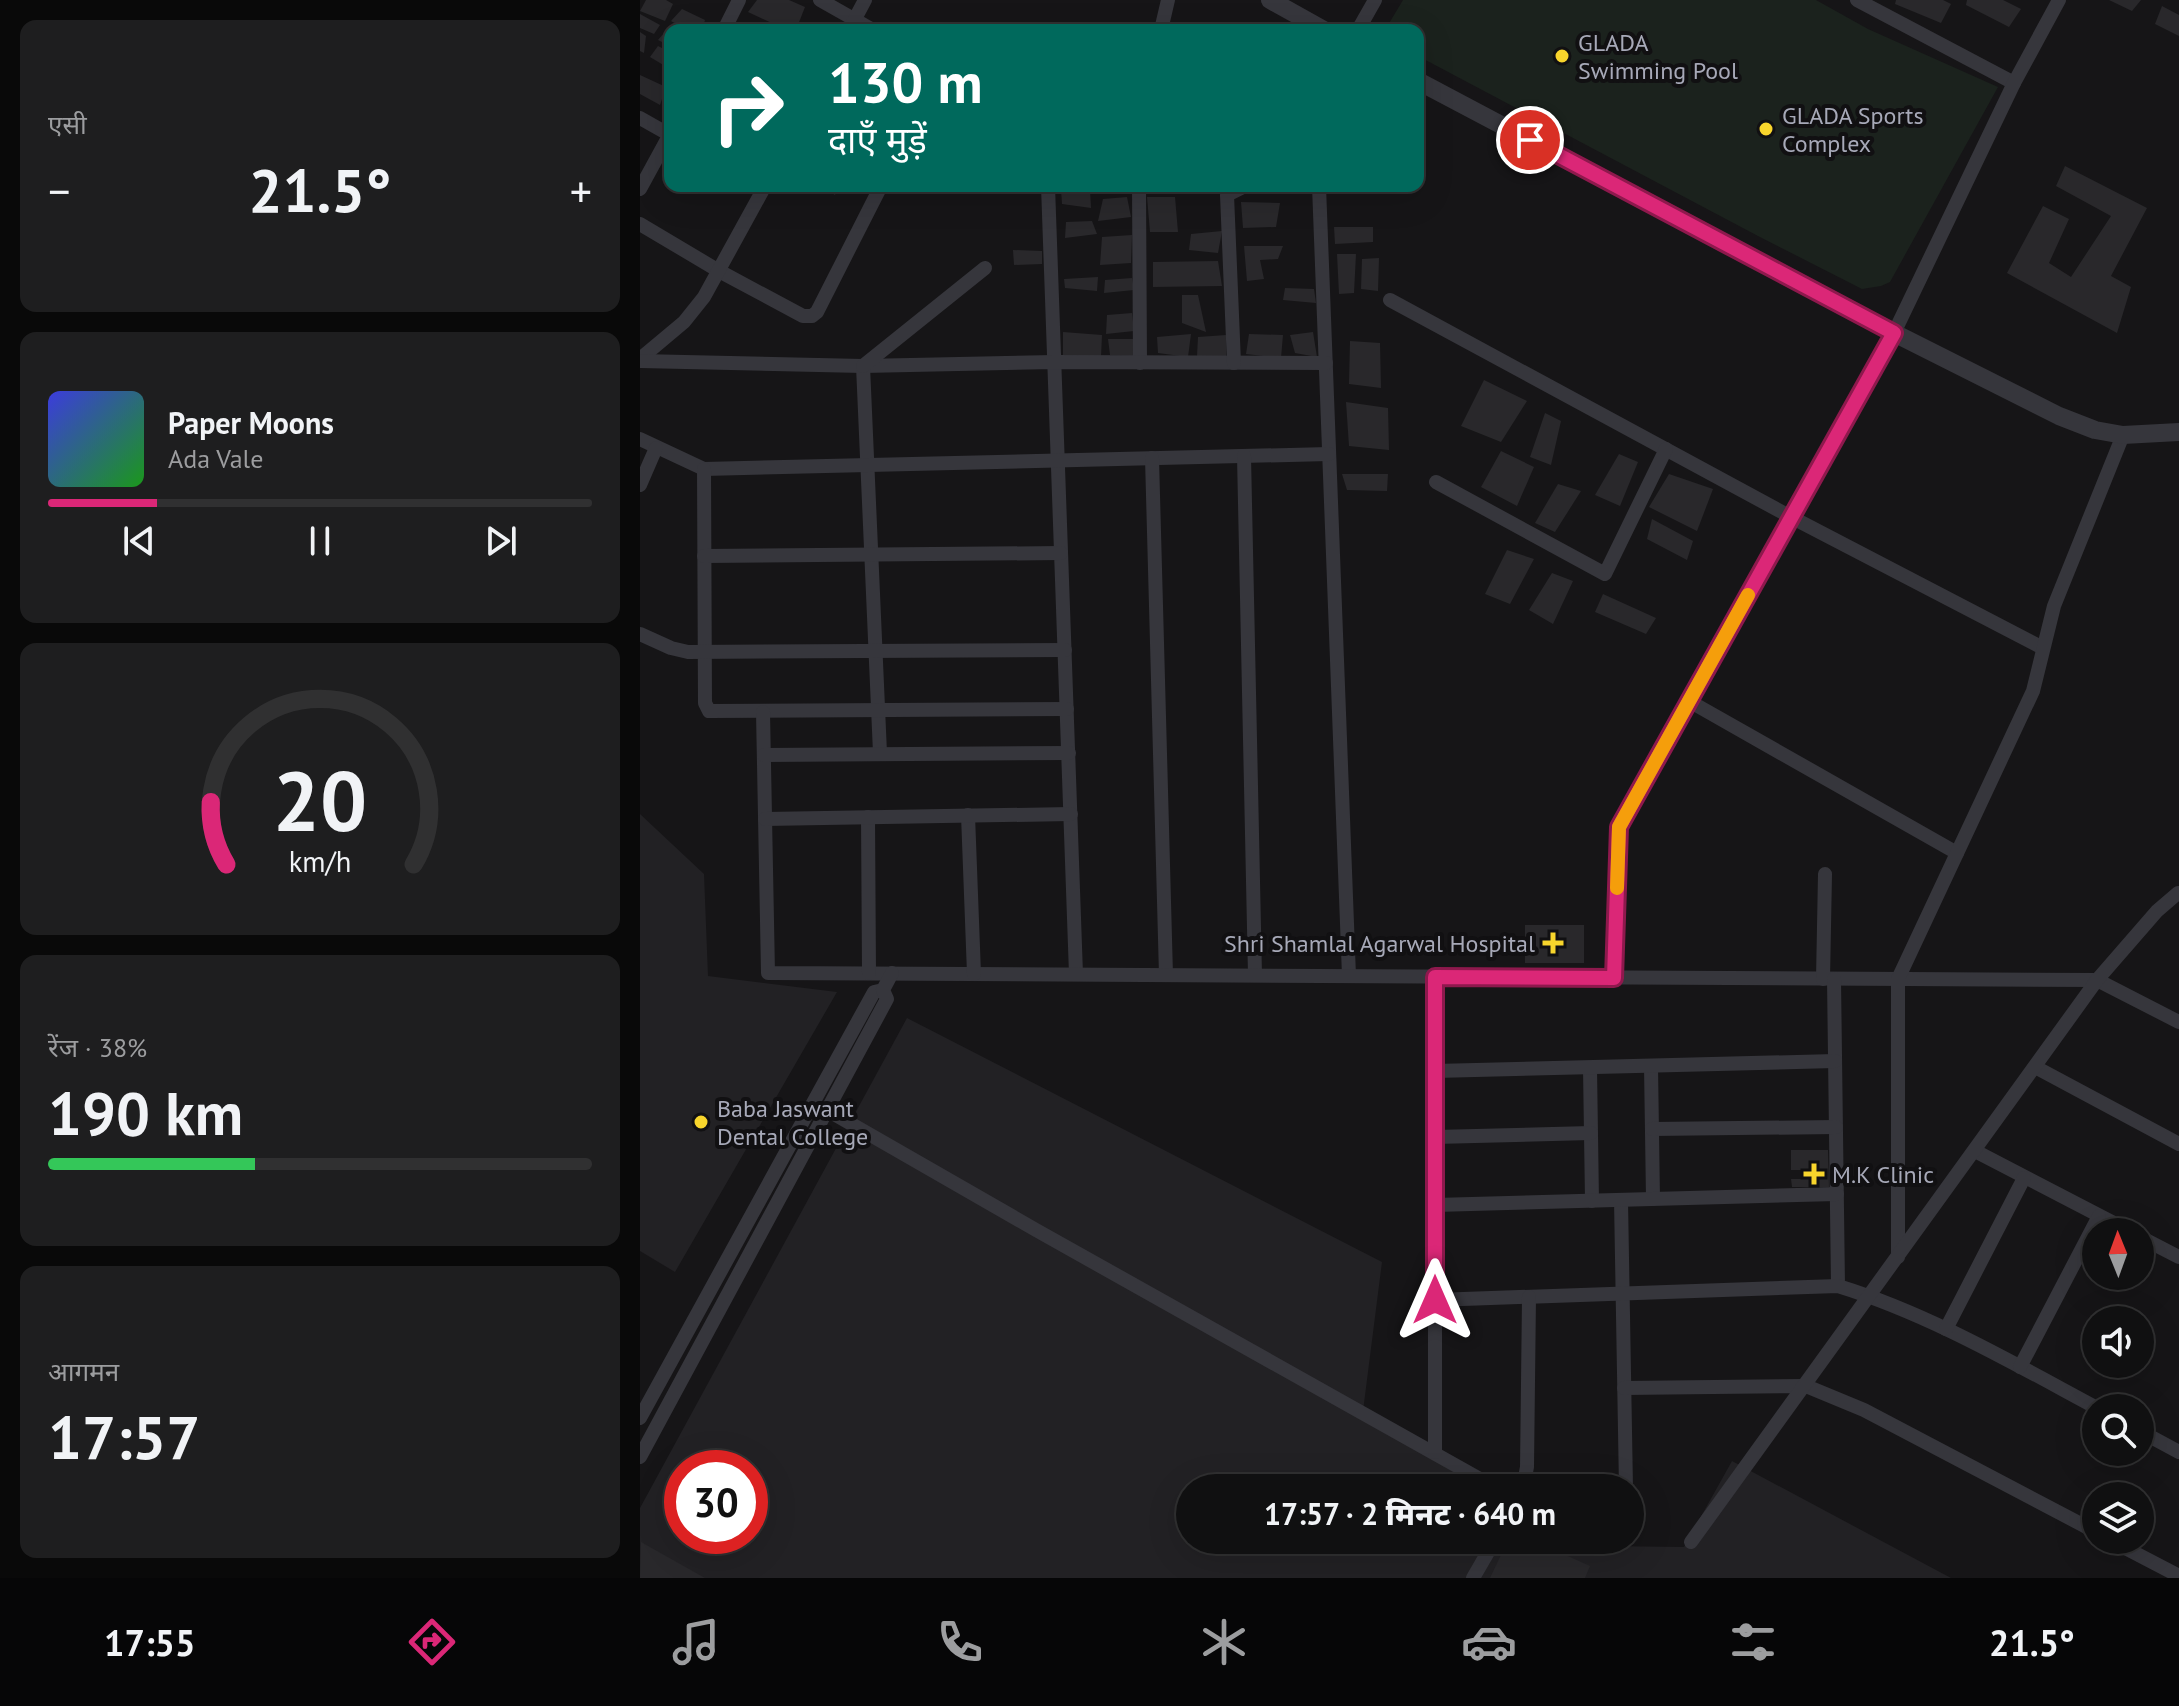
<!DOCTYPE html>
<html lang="hi">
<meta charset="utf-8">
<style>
:root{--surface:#101011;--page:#1e1e1f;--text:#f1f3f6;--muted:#9c9d9f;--line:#303031;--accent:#db2777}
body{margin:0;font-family:"PT Sans","Noto Sans Devanagari",sans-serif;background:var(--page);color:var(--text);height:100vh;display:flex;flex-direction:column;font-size:30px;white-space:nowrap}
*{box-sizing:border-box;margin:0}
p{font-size:26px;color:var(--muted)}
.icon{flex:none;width:44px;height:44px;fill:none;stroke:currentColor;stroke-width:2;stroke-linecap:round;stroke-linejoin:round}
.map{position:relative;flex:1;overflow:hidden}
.drawer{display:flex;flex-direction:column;gap:20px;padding:20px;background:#090909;width:640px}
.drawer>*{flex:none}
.hud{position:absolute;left:24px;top:24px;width:760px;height:168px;border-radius:16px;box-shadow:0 8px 32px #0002,0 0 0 2px var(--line);background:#00695c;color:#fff;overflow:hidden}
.needle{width:52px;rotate:359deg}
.buttons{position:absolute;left:1442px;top:1218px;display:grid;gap:16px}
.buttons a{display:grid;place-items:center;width:72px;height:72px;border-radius:50%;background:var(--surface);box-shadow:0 8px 32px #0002,0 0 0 2px var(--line);font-size:40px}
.speed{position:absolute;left:24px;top:1450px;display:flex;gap:16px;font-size:40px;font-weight:700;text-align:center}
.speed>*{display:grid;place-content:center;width:104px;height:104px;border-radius:50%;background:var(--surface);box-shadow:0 8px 32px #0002,0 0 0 2px var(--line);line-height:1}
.speed .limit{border:12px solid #d22;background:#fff;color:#111}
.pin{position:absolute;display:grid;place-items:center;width:68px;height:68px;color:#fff;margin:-34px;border:4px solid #fff;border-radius:50%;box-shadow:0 2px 8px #0007}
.me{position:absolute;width:88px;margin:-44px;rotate:0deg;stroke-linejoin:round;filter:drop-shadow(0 0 6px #0008)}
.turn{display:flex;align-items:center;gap:28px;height:168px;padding:0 32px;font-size:36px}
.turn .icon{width:104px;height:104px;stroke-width:2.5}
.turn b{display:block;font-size:56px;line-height:68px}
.big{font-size:60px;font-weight:800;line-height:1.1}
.drawer .widget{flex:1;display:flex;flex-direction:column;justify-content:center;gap:12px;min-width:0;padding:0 28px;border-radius:16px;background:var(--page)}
.drawer .dial{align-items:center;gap:0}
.dial svg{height:208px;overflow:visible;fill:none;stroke:var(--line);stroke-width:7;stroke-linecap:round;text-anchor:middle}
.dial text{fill:var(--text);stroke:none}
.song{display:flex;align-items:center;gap:24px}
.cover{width:96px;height:96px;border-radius:12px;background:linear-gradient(135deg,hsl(240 70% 55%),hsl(120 70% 35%))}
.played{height:8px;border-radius:4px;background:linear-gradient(90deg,var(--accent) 20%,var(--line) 20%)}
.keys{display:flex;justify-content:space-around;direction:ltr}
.heat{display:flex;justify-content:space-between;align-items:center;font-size:44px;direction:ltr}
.charge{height:12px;border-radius:6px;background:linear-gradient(90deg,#34c759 38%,var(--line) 0)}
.trip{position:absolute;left:536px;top:1474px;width:468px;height:80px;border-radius:40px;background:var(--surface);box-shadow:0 8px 32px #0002,0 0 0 2px var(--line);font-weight:800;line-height:80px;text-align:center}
.menu{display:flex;height:128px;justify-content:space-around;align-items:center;background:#060607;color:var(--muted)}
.menu .icon{width:56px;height:56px}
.menu .active{color:var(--accent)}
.menu b{font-size:36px;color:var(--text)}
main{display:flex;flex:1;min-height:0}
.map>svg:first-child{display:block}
.built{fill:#222124;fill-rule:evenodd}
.green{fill:#1b221d}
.building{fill:#29282b}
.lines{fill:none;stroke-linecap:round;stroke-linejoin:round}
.minor{stroke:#36363c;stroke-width:14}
.tertiary{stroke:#36363c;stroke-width:18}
.route-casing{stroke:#8e194d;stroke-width:20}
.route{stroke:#db2777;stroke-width:14}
.slow{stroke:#f59e0b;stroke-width:14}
.poi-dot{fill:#f8d52c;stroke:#111012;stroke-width:3}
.labels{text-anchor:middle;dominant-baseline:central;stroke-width:8;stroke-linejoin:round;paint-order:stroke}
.poi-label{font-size:24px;fill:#a7a9b8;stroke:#111012;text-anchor:start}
</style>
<main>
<section class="drawer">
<div class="widget"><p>एसी</p>
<div class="heat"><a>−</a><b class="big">21.5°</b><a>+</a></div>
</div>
<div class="widget">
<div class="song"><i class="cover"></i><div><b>Paper Moons</b><p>Ada Vale</p></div></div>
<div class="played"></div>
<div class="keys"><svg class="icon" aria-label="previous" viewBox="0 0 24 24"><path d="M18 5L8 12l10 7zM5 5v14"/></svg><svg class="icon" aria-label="pause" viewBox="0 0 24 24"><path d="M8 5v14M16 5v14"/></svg><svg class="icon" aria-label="next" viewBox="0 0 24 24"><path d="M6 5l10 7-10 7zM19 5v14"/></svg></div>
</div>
<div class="widget dial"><svg viewBox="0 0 100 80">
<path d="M14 69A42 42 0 1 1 86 69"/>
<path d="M14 69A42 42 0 0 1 8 45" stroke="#db2777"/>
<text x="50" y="56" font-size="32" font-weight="700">20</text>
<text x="50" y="72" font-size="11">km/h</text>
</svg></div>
<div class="widget"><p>रेंज · 38%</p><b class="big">190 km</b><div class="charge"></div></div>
<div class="widget"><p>आगमन</p><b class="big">17:57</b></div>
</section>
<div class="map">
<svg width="1539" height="1578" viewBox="0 0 1539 1578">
<rect width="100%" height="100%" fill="#161517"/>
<g class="built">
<path d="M0 814 64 874 68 976 197 992 35 1272 0 1251Z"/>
<path d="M267 1018 742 1262 722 1419 852 1488H550V1540H950L962 1546 1044 1547 1092 1461 1311 1578H0V1508ZM42 1468H110V1536H42Z"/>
</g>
<path class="green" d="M763 0H1176L1228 29 1358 87 1250 282 1241 286 1222 289 1118 236 778 56V30H745Z"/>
<g class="building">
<path d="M6 0H26L33 4 25 21 0 11Z"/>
<path d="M117 0H149L165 7 156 30H147L108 12Z"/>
<path d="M1256 0H1303L1311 4 1301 23 1255 4Z"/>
<path d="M1327 0H1363L1381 9 1369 27 1326 5Z"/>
<path d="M1469 0H1501L1492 11Z"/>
<path d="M1522 6 1539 15V36L1515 24Z"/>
<path d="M42 9 65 20 62 30H47L31 21Z"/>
<path d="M0 14 20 25 14 34 0 28Z"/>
<path d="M30 26V46L18 40Z"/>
<path d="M0 32 6 36 4 53 0 51Z"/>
<path d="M18 46 30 52V69L10 57Z"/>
<path d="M0 75 26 87 20 105 0 94Z"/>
<path d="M1425 166 1507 208 1471 276 1491 287 1477 333 1367 273 1403 206 1429 219 1409 263 1431 277 1471 216 1416 186Z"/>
<path d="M181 186H199L195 195Z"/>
<path d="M421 189H450L451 208 422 204Z"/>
<path d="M487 197 491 217 458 221 463 199Z"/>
<path d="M507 197H535L538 232H510Z"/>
<path d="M601 202 640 203 636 227 603 228Z"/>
<path d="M452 221 457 234 425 238 426 222Z"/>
<path d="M694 227H733V242L695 244Z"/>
<path d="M582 231 578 253 549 250 551 234Z"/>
<path d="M492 235 491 263 460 265 462 237Z"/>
<path d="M604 246H643L638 259 620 260 624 279 607 281Z"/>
<path d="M373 250 402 251V264L374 265Z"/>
<path d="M697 254H716L714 293 699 294Z"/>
<path d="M739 258 738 291 721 289 722 259Z"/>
<path d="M578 261 582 286 513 287V262Z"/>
<path d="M458 277 457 291 425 288 424 279Z"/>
<path d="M492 278 494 290 464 293 465 280Z"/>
<path d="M645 288 674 289 676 303 643 300Z"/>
<path d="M542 295H558L566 332 542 323Z"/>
<path d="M492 313 494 331 466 334 467 315Z"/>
<path d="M423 332 462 335 461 357 423 355Z"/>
<path d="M673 332 677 357 655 353 650 335Z"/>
<path d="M551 334 548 357 518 353 517 337Z"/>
<path d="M609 334 643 335 641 358 606 354Z"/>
<path d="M586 335V357L557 356 558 337Z"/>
<path d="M468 339H495L494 356 470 355Z"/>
<path d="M710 341 740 343 741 388 709 384Z"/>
<path d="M844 380 887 401 861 442 821 426Z"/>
<path d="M706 402 748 408 749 450 709 446Z"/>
<path d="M905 413 921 421 911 465 890 457Z"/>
<path d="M861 451 894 467 877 506 841 487Z"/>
<path d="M979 454 998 462 980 506 955 495Z"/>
<path d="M702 474H748L747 491 707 490Z"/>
<path d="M1029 474 1073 489 1057 531 1009 507Z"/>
<path d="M918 484 941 491 915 532 895 523Z"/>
<path d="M1012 519 1053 541 1047 560 1007 539Z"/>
<path d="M867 550 894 559 870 604 845 594Z"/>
<path d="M912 573 933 581 913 624 889 610Z"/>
<path d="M963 594 1016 618 1006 634 955 612Z"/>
<rect x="885" y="925" width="59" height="38"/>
<path d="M1151 1150H1188L1189 1187H1152L1151 1179H1163V1170H1151Z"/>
<path d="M868 1540H892L950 1566 945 1578H850Z"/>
<path d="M1 1542 65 1578H0Z"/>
</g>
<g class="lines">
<g class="minor">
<path d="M180 0 233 30"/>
<path d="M1217 0 1374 83"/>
<path d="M84 30 99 0"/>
<path d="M209 30 225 0"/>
<path d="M521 30 528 0"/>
<path d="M718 30 735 0"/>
<path d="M0 118 30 135"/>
<path d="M408 186 436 974"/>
<path d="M499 186 500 363"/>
<path d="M679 186 709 976"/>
<path d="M0 189 30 134"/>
<path d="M0 224 79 271 163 316H172L177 312 241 186"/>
<path d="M750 300 1151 517 1403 648"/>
<path d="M0 359 44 322 64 297 125 186"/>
<path d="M0 361 223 366 414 362 686 363"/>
<path d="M594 363 587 195 605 186"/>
<path d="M223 366 240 753"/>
<path d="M223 366 345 268"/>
<path d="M0 439 64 469 689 454"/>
<path d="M604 456 615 975"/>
<path d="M512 458 526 975"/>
<path d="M64 469 65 703 69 711 427 709"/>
<path d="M796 482 965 574 1026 449"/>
<path d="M0 485 16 448"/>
<path d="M64 556 421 553"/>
<path d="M0 634 31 648 48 652 425 650"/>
<path d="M1049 701 1317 853"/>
<path d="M123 712 128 973 1457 980 1539 1022"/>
<path d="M124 755 429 753"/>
<path d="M328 815 334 974"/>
<path d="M228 817 229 973"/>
<path d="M125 819 431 814"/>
<path d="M974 978 979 827 1254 333 1374 83 1419 0"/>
<path d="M1183 979 1185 874"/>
<path d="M1194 979 1198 1286"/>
<path d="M1011 1066 1013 1199"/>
<path d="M1395 1067 1539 1144"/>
<path d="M950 1068 952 1201"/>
<path d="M795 1071 1195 1061"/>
<path d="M187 1110 396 1230 856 1488"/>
<path d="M1012 1129 1196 1127"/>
<path d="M795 1137 951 1133"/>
<path d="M1335 1151 1491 1232"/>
<path d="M981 1200 986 1488"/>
<path d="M795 1205 1197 1194"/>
<path d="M1500 1237 1539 1257"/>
<path d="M1258 1257V979L1393 691 1414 606 1483 435"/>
<path d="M795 1300 1198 1286C1289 1314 1373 1363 1457 1408"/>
<path d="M1306 1329 1384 1178"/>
<path d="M1380 1367 1459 1216"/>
<path d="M984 1388 1166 1386 1224 1410 1456 1532"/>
<path d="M0 1418 234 992 243 990"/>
<path d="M1500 1431 1539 1452"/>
<path d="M795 1452V977"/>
<path d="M0 1457 247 999 243 990 252 973"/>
<path d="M883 1488 887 1467 889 1297"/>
<path d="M943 1540 950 1544"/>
<path d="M1470 1540 1539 1576"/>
<path d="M1051 1542 1457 980 1517 911 1538 893"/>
<path d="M833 1578 855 1540"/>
</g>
<g class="tertiary">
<path d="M630 0 684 30"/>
<path d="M778 81 1254 333 1419 416 1455 430 1483 435 1539 432"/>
</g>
</g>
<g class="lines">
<g class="route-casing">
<path id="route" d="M795 1300V977L974 978 979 827 1254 333 890 140"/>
</g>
<use href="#route" class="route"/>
<path class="slow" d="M977 888 979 827 1108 595"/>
</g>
<g class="poi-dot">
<circle cx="922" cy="56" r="8"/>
<circle cx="1126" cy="129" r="8"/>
<path d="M909 931h8v8h8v8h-8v8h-8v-8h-8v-8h8z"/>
<circle cx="61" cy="1122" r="8"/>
<path d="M1170 1162h8v8h8v8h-8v8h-8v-8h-8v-8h8z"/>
</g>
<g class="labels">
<g class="poi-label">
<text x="938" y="42">GLADA<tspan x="938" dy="28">Swimming Pool</tspan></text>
<text x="1142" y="115">GLADA Sports<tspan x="1142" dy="28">Complex</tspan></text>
<text x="895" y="943" text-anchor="end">Shri Shamlal Agarwal Hospital</text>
<text x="77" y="1108">Baba Jaswant<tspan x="77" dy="28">Dental College</tspan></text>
<text x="1192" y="1174">M.K Clinic</text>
</g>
</g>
</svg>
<div class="buttons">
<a><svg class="needle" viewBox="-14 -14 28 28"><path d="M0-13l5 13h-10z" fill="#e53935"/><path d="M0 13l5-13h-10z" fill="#9c9d9f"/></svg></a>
<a><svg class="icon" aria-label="sound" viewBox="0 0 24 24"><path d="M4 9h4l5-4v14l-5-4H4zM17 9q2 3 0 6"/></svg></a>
<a><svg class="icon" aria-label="search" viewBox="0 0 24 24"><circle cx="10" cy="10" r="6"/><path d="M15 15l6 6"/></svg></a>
<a><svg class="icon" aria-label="layers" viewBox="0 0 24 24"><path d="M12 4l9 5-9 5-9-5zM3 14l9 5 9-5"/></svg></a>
</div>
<div class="speed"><div class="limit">30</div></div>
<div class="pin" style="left:890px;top:140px;background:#d93025"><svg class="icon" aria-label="arrive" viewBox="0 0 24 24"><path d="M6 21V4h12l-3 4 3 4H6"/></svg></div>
<svg class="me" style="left:795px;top:1300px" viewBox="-20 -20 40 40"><path d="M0-17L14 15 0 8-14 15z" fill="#db2777" stroke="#fff" stroke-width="4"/></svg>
<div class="trip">17:57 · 2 मिनट · 640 m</div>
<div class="hud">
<div class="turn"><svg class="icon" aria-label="right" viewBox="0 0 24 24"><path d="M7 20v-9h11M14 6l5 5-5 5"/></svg><div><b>130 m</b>दाएँ मुड़ें</div></div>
</div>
</div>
</main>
<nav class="menu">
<b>17:55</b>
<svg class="icon active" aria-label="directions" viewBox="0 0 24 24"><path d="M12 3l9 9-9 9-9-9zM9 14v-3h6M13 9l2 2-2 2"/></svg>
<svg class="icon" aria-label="music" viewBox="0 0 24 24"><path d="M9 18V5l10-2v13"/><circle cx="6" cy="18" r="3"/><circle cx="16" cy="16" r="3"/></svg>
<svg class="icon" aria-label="phone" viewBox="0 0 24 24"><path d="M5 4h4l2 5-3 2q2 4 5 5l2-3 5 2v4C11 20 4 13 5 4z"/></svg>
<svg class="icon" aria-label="climate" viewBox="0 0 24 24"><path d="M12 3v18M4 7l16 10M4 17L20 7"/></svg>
<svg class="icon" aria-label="car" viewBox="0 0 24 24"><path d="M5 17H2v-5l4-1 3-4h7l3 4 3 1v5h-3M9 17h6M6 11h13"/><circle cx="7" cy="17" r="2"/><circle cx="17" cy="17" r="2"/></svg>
<svg class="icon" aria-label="filters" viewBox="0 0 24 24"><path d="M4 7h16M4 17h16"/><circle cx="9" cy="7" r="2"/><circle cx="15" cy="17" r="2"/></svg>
<b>21.5°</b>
</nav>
